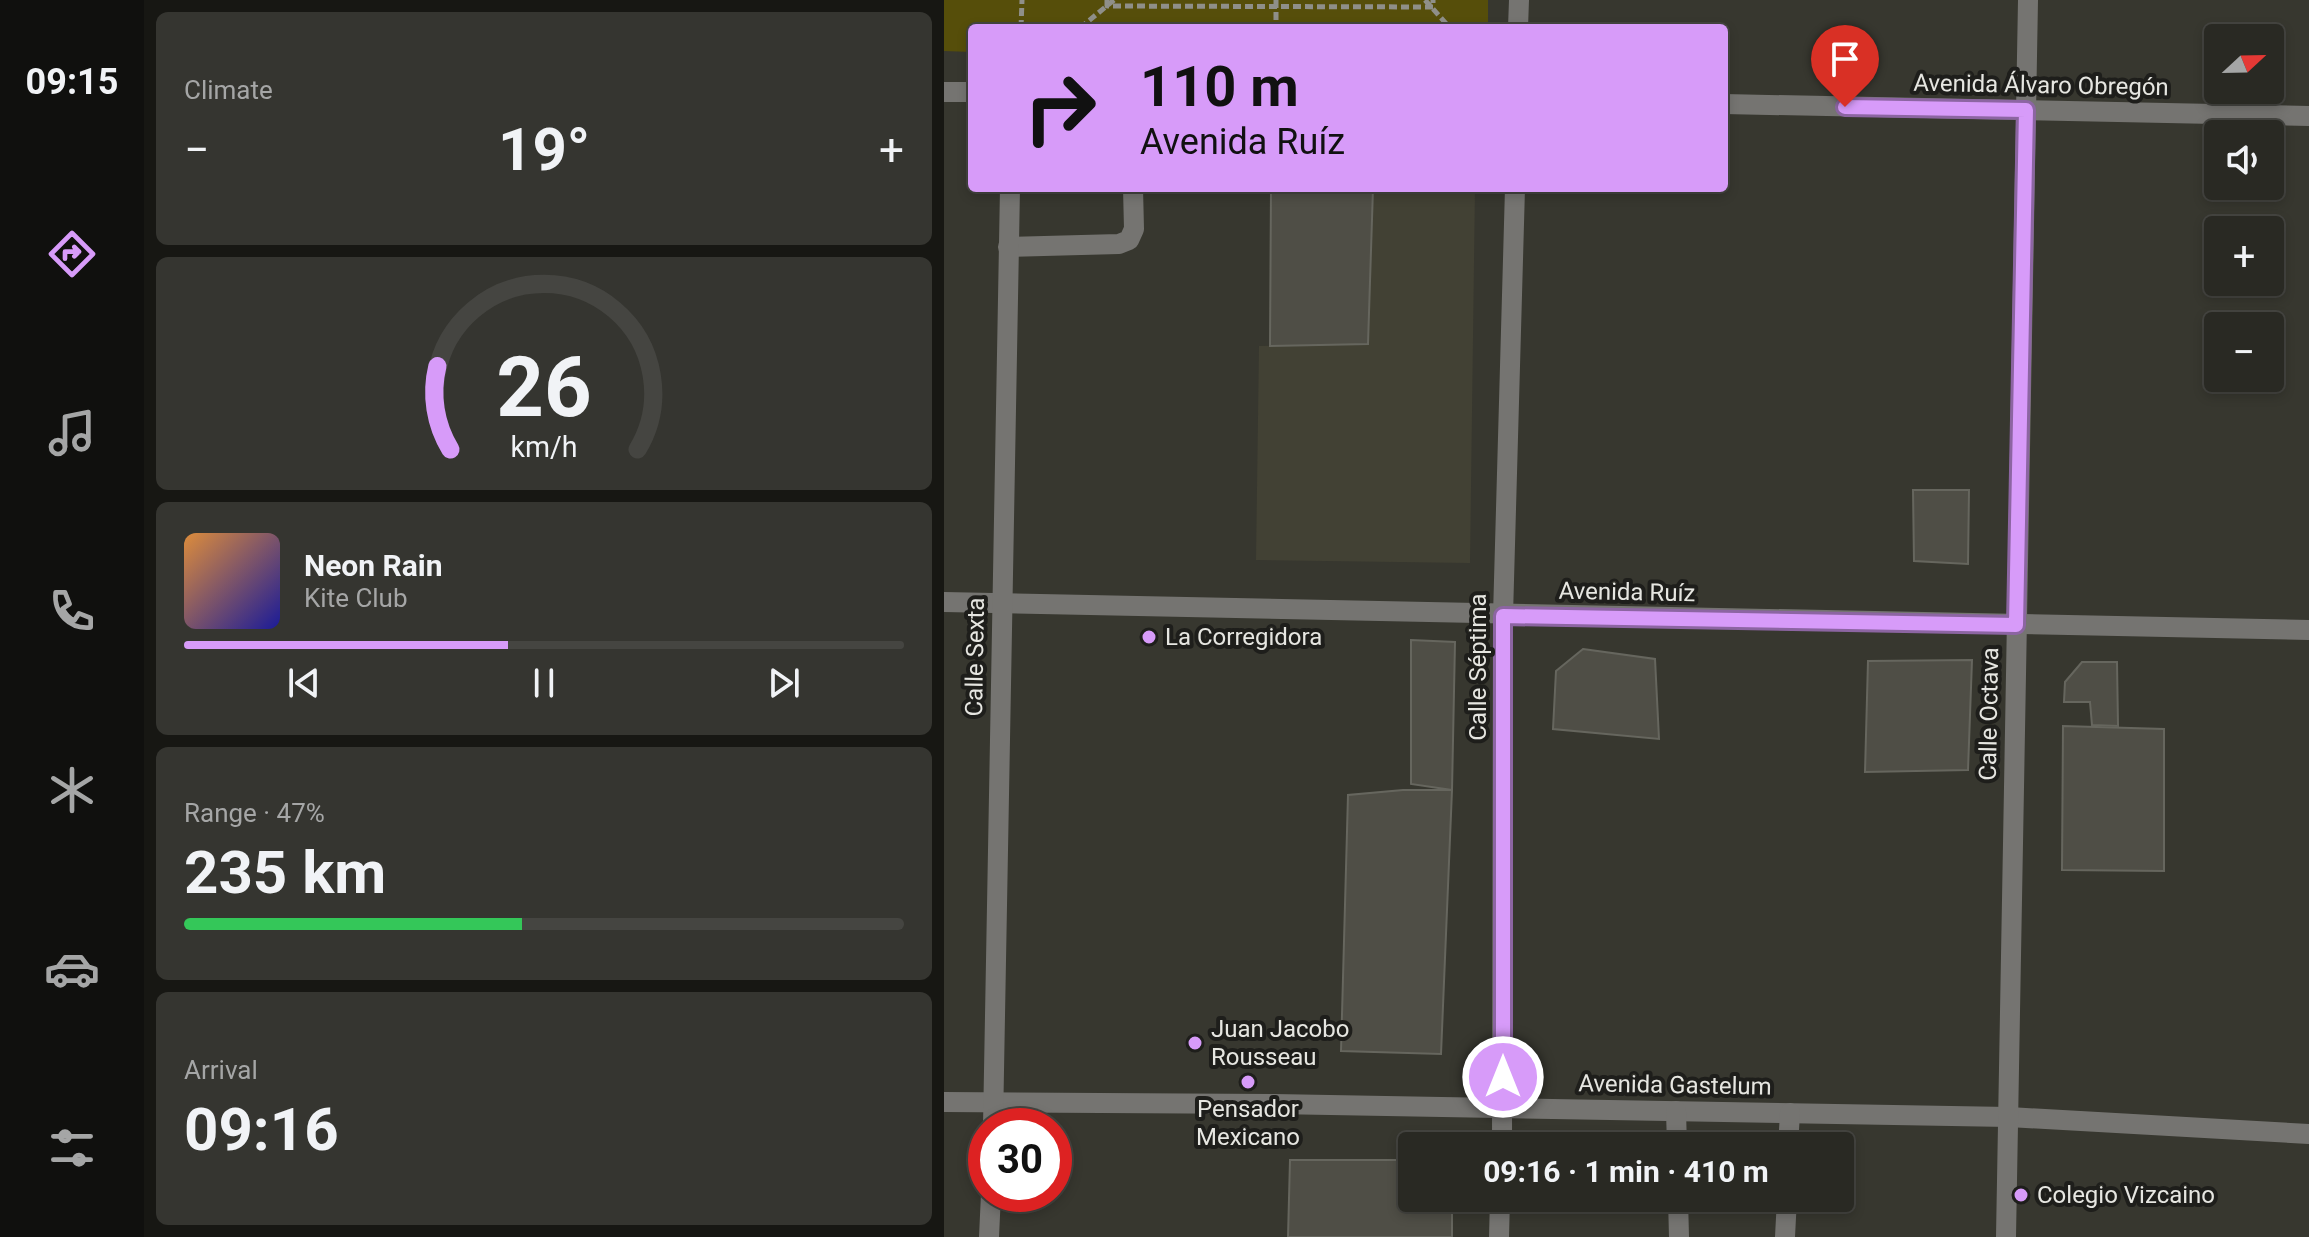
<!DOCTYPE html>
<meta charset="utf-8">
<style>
:root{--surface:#292923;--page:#353530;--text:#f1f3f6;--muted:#a5a6a6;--line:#454541;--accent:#d79bf9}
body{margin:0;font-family:Roboto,sans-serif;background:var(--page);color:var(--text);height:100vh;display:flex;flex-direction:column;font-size:30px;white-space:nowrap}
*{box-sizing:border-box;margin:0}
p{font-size:26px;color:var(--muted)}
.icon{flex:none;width:44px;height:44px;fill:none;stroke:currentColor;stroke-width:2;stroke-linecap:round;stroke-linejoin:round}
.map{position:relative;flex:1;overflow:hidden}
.panel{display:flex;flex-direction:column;gap:12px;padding:12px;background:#171713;width:800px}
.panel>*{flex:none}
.banner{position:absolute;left:24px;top:24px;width:760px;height:168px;border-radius:8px;box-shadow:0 4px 12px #0003,0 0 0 2px var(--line);background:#d79bf9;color:#111;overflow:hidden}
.needle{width:52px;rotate:68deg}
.fabs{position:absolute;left:1260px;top:24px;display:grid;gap:16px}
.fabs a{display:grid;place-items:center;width:80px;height:80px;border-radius:8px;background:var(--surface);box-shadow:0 4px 12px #0003,0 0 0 2px var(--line);font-size:40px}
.speed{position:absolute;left:24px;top:1108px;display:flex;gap:16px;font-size:40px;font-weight:700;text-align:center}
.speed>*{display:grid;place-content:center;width:104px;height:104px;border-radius:50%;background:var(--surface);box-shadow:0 4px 12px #0003,0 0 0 2px var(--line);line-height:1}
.speed .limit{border:12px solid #d22;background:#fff;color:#111}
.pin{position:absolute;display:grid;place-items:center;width:68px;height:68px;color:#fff;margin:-82px -34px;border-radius:50% 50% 50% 0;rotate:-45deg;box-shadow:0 0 8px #0007}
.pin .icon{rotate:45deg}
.me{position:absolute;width:88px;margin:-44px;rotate:0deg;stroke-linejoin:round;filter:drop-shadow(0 0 6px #0008)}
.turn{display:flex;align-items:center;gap:28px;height:168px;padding:0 40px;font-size:36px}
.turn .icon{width:104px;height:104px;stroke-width:2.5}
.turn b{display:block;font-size:56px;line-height:68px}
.big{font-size:60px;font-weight:700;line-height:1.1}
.panel .widget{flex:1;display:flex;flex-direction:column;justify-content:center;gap:12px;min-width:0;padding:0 28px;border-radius:12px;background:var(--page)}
.panel .dial{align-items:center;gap:0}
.dial svg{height:208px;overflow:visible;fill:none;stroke:var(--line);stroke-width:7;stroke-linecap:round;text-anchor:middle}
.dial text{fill:var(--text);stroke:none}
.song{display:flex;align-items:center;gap:24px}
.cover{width:96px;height:96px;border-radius:12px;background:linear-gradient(135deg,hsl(30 70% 55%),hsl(240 70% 35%))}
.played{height:8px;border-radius:4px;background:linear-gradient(90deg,var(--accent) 45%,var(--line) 45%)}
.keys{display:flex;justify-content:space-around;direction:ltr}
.heat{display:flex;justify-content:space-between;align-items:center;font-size:44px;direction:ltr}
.charge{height:12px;border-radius:6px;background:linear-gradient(90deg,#34c759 47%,var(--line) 0)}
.trip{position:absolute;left:454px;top:1132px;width:456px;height:80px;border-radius:8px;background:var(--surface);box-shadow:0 4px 12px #0003,0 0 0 2px var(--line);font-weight:700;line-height:80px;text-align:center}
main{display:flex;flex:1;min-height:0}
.tab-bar{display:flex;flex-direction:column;width:144px;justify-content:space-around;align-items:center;background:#10100e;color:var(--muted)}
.tab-bar .icon{width:56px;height:56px}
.tab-bar .active{color:var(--accent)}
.tab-bar b{font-size:36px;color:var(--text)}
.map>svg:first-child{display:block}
.built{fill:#424134}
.green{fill:#564e0a}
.building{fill:#4f4e46;stroke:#66665e;stroke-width:2}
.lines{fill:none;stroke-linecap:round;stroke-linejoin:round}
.path{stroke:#8f8f89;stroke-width:5;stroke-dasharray:8 4;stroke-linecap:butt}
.minor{stroke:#757471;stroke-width:20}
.route-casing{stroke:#8c65a2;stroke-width:20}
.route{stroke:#d79bf9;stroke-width:14}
.poi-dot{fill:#d79bf9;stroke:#1e1e1b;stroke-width:3}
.labels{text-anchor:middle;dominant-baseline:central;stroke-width:8;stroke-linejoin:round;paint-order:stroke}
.street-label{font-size:24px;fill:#e6e6e1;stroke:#1e1e1b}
.poi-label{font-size:24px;fill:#e6e6e1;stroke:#1e1e1b;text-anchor:start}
</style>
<main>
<nav class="tab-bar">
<b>09:15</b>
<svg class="icon active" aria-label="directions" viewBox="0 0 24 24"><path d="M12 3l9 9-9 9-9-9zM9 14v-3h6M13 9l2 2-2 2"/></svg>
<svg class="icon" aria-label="music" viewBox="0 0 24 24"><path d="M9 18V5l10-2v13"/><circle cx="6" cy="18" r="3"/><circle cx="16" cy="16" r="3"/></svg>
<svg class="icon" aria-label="phone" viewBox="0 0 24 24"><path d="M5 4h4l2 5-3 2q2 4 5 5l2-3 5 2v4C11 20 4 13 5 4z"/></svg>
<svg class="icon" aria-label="climate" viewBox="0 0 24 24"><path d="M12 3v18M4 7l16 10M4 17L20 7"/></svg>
<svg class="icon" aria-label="car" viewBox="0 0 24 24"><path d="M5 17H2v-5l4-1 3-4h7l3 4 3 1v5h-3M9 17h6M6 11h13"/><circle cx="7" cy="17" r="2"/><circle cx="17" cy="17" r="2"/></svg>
<svg class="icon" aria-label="filters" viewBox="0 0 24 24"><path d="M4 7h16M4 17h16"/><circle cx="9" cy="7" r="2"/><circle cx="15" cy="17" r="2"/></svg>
</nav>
<section class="panel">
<div class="widget"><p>Climate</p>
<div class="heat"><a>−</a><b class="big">19°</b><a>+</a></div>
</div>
<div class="widget dial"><svg viewBox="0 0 100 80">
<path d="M14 69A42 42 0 1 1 86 69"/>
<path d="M14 69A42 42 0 0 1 9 37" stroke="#d79bf9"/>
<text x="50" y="56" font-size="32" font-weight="700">26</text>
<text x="50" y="72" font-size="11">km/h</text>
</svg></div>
<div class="widget">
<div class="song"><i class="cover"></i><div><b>Neon Rain</b><p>Kite Club</p></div></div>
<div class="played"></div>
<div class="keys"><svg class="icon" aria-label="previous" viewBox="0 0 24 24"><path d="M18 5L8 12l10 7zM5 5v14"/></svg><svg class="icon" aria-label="pause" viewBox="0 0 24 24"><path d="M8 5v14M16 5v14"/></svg><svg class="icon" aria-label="next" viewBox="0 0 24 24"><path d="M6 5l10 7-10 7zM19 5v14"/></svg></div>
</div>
<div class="widget"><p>Range · 47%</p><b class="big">235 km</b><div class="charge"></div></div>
<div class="widget"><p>Arrival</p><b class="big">09:16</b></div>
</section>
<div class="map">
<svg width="1365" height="1237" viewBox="0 0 1365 1237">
<rect width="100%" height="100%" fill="#37372f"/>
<path class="built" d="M429 188H531L526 563 312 560 315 346 424 344Z"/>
<path class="green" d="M0 0H544V28H28V52L0 51Z"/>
<g class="building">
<path d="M327 188H429L424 344 326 346Z"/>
<path d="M969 490H1025L1024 564 970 561Z"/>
<path d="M467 640 511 642 508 790 467 784Z"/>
<path d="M639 649 711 659 715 739 609 729 612 671Z"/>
<path d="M1028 660 1024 770 921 772 924 661Z"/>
<path d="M1138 662H1173L1174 726 1148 725 1146 702H1120L1121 682Z"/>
<path d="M1119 726 1220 729V871L1118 870Z"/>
<path d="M459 790H508L497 1054 397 1051 404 795Z"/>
<path d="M346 1160H468V1198H508V1237H344Z"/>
</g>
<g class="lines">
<g class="path">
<path d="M163 0V6L489 7V0"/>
<path d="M332 0V28"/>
<path d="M481 0 506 28"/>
<path d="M77 28 78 0"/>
<path d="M136 28 170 0"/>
</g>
<g class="minor">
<path d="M574 28 575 0"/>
<path d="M0 92H28"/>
<path d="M780 104 1365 116"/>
<path d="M64 247 175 244 185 240 190 229 189 188"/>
<path d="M0 602 1365 630"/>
<path d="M0 1102 330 1104 1065 1117 1365 1134"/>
<path d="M732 1111 733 1146"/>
<path d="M49 1126 66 188"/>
<path d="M558 1146 559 616 571 188"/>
<path d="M844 1146 846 1113"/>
<path d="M734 1198 735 1237"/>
<path d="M45 1237 47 1194"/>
<path d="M555 1237 556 1198"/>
<path d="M841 1237 843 1198"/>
<path d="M1062 1237 1084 0"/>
</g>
</g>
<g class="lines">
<g class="route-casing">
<path id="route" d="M559 1077V616L1072 625 1082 110 901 107"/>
</g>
<use href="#route" class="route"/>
</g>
<g class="poi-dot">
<circle cx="205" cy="637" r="8"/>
<circle cx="251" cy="1043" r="8"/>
<circle cx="304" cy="1082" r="8"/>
<circle cx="1077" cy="1195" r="8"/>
</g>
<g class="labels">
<g class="street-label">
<text transform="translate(1097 85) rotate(1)">Avenida Álvaro Obregón</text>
<text transform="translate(683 592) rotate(1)">Avenida Ruíz</text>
<text transform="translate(31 657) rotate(-89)">Calle Sexta</text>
<text transform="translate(534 667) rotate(-90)">Calle Séptima</text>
<text transform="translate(1045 714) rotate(-89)">Calle Octava</text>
<text transform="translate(731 1085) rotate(1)">Avenida Gastelum</text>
</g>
<g class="poi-label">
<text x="221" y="637">La Corregidora</text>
<text x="267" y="1029">Juan Jacobo<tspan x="267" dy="28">Rousseau</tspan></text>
<text x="304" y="1109" text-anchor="middle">Pensador<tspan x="304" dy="28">Mexicano</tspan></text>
<text x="1093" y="1195">Colegio Vizcaino</text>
</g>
</g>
</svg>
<div class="fabs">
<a><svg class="needle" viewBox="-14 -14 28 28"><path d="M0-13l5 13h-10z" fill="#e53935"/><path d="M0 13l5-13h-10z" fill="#a5a6a6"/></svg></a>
<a><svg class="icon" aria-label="sound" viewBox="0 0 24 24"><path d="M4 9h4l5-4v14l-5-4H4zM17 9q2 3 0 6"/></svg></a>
<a>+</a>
<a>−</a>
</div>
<div class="speed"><div class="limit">30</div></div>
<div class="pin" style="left:901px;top:107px;background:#d93025"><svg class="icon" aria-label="arrive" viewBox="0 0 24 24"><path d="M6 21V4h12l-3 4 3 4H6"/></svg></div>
<svg class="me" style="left:559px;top:1077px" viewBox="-20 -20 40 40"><circle r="17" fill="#d79bf9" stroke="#fff" stroke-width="3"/><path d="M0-11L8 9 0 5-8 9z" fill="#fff"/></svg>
<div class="trip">09:16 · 1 min · 410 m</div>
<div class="banner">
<div class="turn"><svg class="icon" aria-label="right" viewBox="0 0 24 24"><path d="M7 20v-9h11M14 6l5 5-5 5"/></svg><div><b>110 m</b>Avenida Ruíz</div></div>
</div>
</div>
</main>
